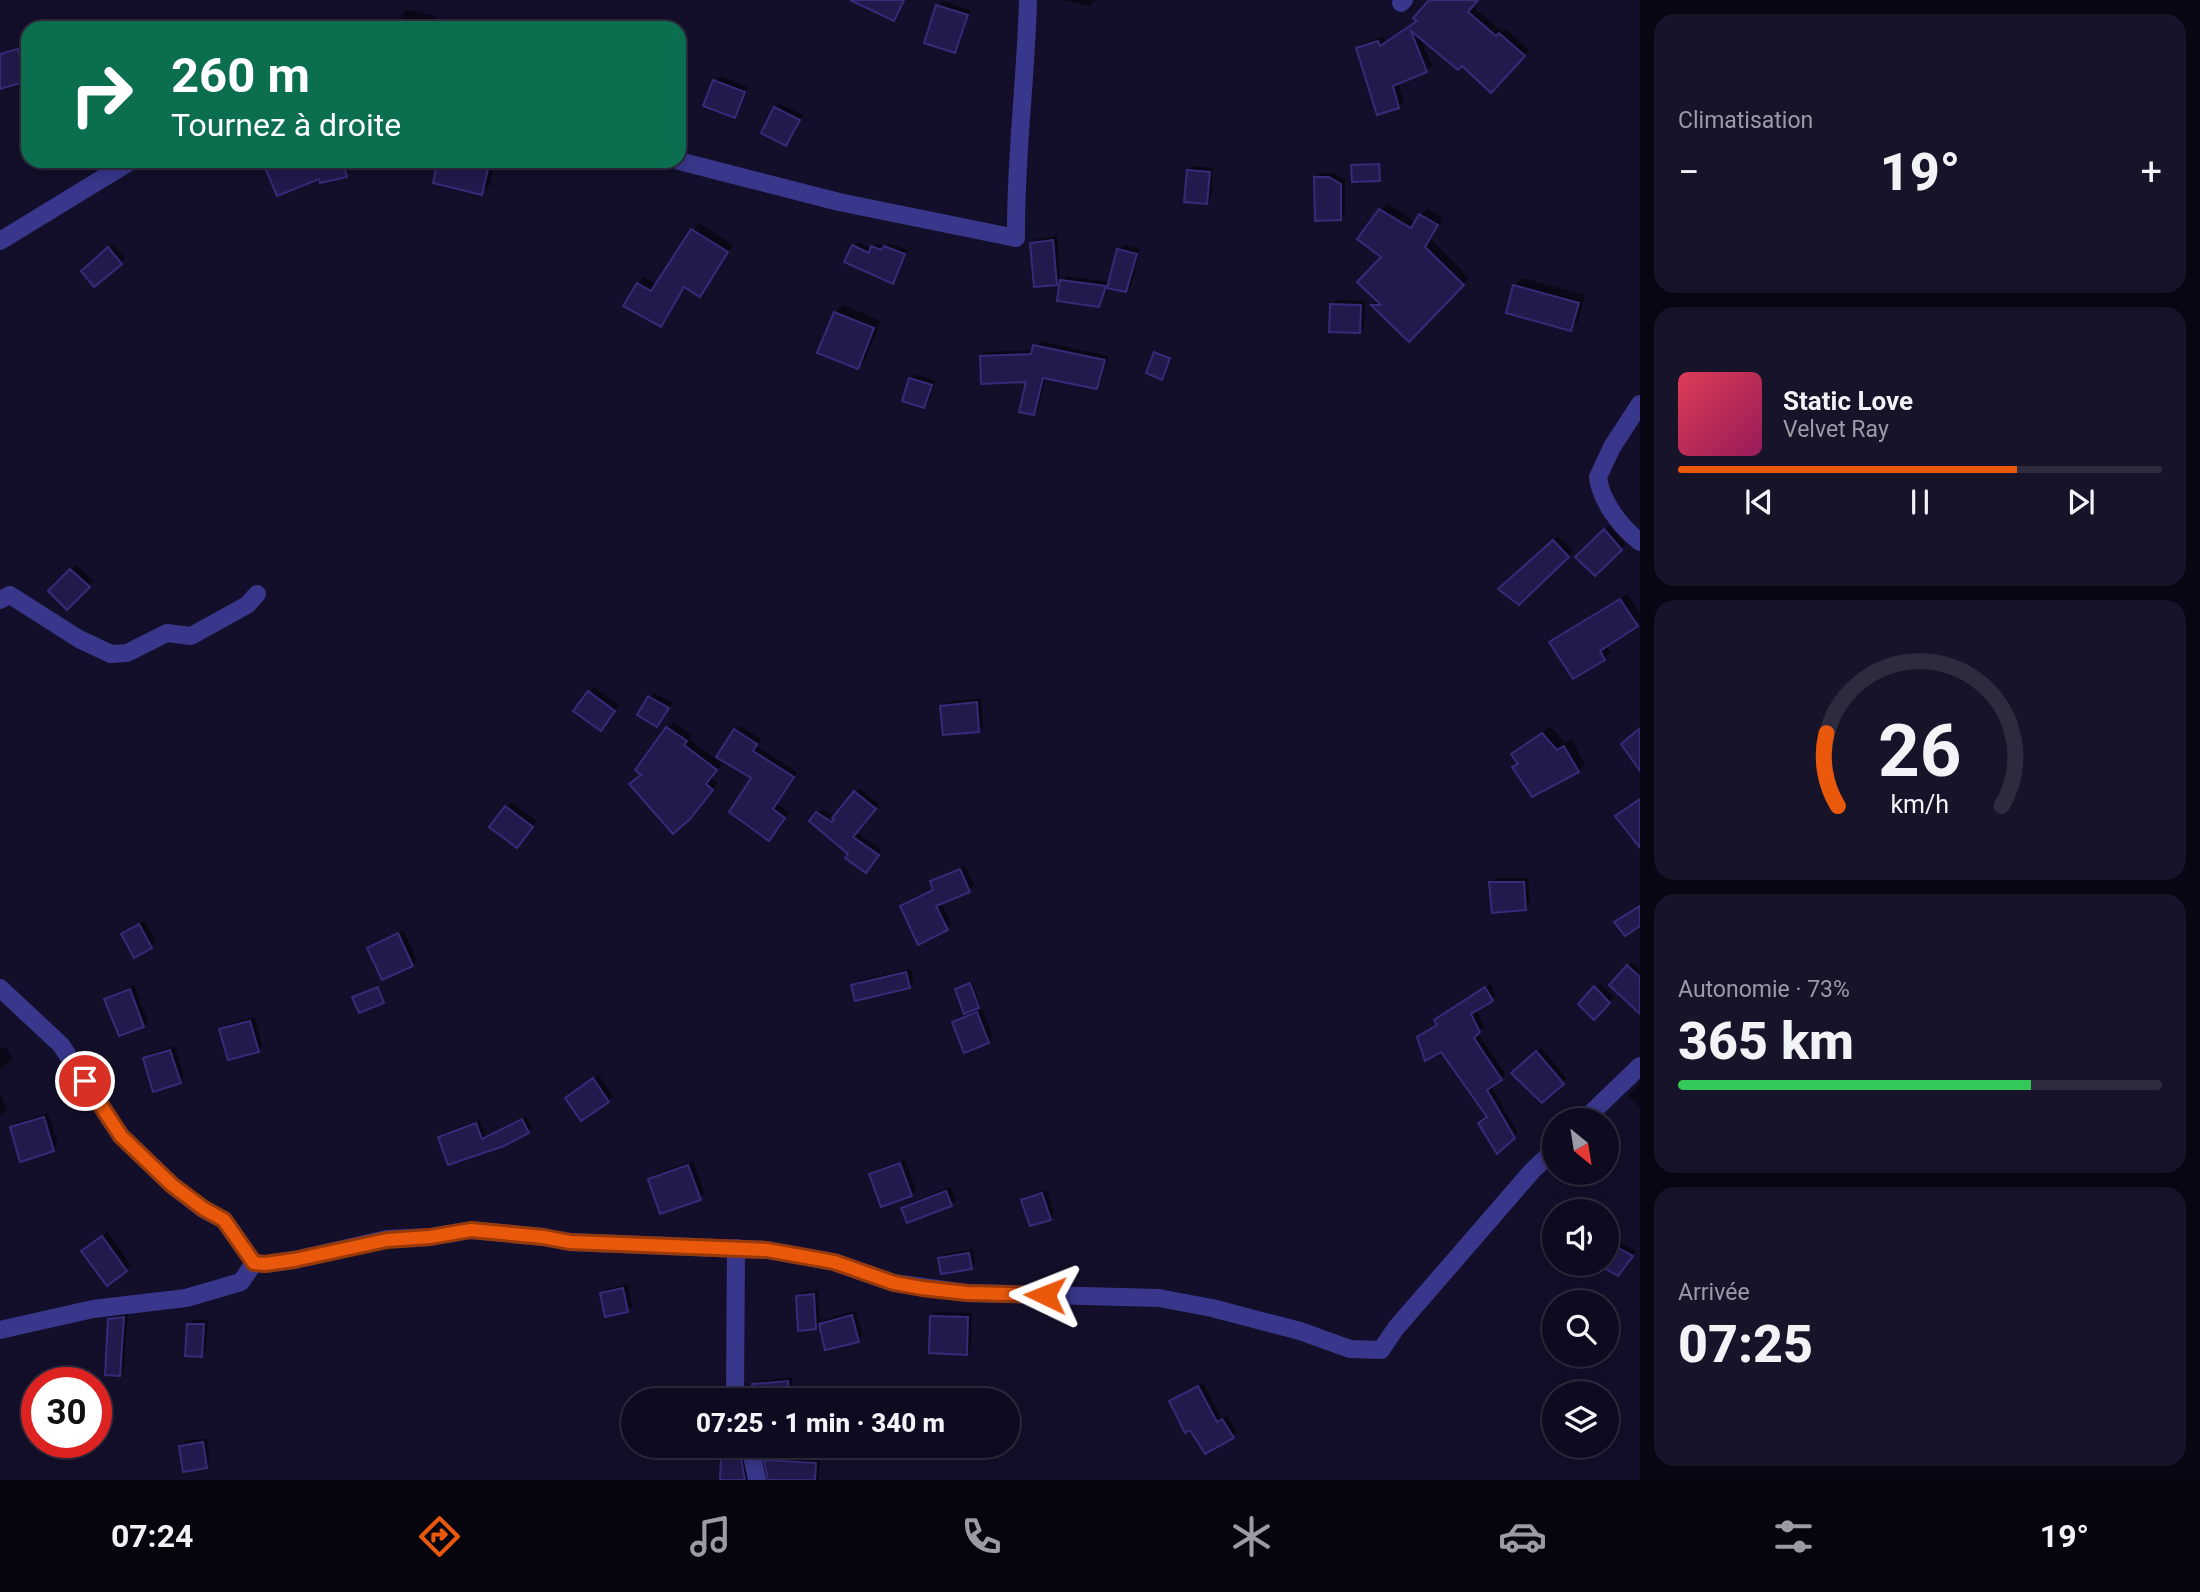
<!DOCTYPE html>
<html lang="fr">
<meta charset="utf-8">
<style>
:root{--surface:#0e0b20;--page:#171429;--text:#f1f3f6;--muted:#9b9ba5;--line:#2e2b3e;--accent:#ea580c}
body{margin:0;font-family:Roboto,sans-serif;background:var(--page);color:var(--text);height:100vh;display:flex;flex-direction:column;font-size:26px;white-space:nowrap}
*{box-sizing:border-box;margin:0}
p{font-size:23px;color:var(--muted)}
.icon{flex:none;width:38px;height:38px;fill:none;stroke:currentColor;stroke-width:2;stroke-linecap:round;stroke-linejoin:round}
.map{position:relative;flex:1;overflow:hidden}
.details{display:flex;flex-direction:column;gap:14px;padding:14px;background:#080612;width:560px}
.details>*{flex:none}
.hud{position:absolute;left:21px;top:21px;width:665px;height:147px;border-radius:21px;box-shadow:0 4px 18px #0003,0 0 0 2px var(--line);background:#0b6e4f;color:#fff;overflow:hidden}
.needle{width:46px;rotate:150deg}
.controls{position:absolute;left:1542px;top:1108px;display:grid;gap:14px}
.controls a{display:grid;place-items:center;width:77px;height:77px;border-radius:50%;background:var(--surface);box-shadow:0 4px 18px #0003,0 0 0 2px var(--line);font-size:35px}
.speed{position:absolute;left:21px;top:1367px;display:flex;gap:14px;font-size:35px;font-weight:700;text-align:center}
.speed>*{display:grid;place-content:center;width:91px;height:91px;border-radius:50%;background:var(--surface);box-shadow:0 4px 18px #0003,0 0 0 2px var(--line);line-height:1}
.speed .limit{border:10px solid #d22;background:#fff;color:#111}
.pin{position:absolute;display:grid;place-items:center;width:60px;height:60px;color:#fff;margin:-30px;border:4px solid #fff;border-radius:50%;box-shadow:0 2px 7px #0007}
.me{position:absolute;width:77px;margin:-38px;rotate:272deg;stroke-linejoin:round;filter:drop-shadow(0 0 5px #0008)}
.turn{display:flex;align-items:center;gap:24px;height:147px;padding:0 35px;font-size:32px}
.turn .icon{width:91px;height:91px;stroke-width:2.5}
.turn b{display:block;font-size:49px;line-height:60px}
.big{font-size:52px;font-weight:800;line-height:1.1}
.details .widget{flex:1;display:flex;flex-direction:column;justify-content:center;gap:10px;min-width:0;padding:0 24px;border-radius:21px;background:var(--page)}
.details .dial{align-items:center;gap:0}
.dial svg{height:182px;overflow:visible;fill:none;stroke:var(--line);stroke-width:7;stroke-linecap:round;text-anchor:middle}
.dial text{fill:var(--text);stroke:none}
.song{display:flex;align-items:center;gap:21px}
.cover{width:84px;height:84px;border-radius:10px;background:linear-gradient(135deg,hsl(350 70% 55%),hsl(330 70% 35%))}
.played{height:7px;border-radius:4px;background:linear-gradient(90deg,var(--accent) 70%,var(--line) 70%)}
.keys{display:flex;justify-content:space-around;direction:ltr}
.heat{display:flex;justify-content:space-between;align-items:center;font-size:38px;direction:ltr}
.charge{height:10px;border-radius:5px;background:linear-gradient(90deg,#34c759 73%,var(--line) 0)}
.trip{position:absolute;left:621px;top:1388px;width:399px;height:70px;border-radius:35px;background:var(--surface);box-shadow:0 4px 18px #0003,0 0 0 2px var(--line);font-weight:800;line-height:70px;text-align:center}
.tab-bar{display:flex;height:112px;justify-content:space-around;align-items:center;background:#06040d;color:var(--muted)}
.tab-bar .icon{width:49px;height:49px}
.tab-bar .current{color:var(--accent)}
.tab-bar b{font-size:32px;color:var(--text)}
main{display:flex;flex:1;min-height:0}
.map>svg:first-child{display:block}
.shadow{fill:#0007}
.building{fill:#221a4c;stroke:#372a79;stroke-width:2}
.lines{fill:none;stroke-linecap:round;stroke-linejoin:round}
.minor{stroke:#38378b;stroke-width:18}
.route-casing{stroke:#983908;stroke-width:18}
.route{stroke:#ea580c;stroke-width:12}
</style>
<main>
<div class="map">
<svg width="1640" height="1480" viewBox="0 0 1640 1480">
<rect width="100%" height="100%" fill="#130f2a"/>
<g class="shadow">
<path d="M1061 0H1095L1090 6Z"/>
<path d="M1431 0H1477L1472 6 1503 32 1506 29 1529 50 1491 90 1462 64 1420 36 1432 66 1426 71 1398 82 1404 101 1399 106 1379 112 1358 48 1364 43 1384 37 1386 43 1418 20Z"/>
<path d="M943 1 971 10 959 46 955 51 938 6Z"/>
<path d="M407 10 436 16 434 28H399L402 15Z"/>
<path d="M25 54 28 78 0 87V63Z"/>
<path d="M720 76 748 87 739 111 734 116 715 81Z"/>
<path d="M780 104 803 115 786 144 775 108Z"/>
<path d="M270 161H348L350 171 346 176 320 177 266 165Z"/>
<path d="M440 161H495L489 186 481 193Z"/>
<path d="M1380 163 1379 179 1353 166 1355 164Z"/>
<path d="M1193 166 1213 168 1211 197 1206 202 1188 171Z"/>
<path d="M1320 173H1334L1345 179V214L1341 219 1315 178Z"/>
<path d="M1387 203 1416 222 1427 208 1443 218 1431 240 1469 278 1409 339 1373 305 1378 300 1384 257 1359 238Z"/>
<path d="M699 223 733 245 706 288 699 294 685 286 667 319 661 325 638 284 644 277 657 285Z"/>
<path d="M1057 236 1060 278 1056 283 1031 243 1036 239Z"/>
<path d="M858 242 872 249 877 243 885 247 889 243 908 250 896 278 892 282 854 246Z"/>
<path d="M113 244 125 258 121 262 87 266Z"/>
<path d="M1124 245 1140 249 1131 286 1126 290 1115 286 1064 279 1066 276 1110 282 1119 250Z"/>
<path d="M1522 278 1585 295 1578 321 1570 329 1515 286Z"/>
<path d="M1336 300 1365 301 1364 327 1359 331 1332 305Z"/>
<path d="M843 305 881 321 865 360 857 367 835 313Z"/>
<path d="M1040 341 1109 356 1101 383 1097 387 1046 376 1038 409 1034 414 1028 380 981 356 986 352 1034 350Z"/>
<path d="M1157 351 1171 357 1164 376 1155 353Z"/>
<path d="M916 374 935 381 929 401 924 406 911 379Z"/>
<path d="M1609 526 1626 544 1595 574 1578 557Z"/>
<path d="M1558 536 1573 551 1519 602 1500 589Z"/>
<path d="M76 565 93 581 67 607 51 591Z"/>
<path d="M1627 594 1640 613V622L1606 645 1611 652 1604 658 1574 677 1551 643 1558 636Z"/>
<path d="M594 687 619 705 605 724 576 711Z"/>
<path d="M654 693 673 703 657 725 650 697Z"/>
<path d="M981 698 983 725 979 730 942 706 947 702Z"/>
<path d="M674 722 692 735 689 739 722 764 710 777 718 783 696 811 637 770Z"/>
<path d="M740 726 761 739 756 746 797 772 777 804 789 813 773 834 735 730Z"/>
<path d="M1550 726 1565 743 1572 740 1585 764 1578 771 1514 768 1519 762 1513 754Z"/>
<path d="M859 788 879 804 856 832 882 850 870 867 850 853 818 813 822 809 835 817Z"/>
<path d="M511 802 537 821 522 841 491 826Z"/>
<path d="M965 865 974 885 969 890 941 902 951 924 947 929 902 906 906 901 934 888 932 882 937 877Z"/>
<path d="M1496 878H1528L1530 904 1525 909 1491 882Z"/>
<path d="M144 921 156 942 135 955 123 934Z"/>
<path d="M403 930 417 960 412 965 369 948 374 943Z"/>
<path d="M1632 962 1640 969V972L1625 989 1611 984Z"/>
<path d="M911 969 914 982 909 987 853 986 858 981Z"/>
<path d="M972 982 980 1005 977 1008 957 989Z"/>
<path d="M1600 983 1614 997 1594 1018 1581 1004Z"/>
<path d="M1490 984 1496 995 1476 1009 1484 1027 1478 1033 1505 1074 1491 1086 1518 1133 1514 1137 1480 1123 1489 1116 1436 1020Z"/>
<path d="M134 985 148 1021 143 1026 106 1000 111 995Z"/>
<path d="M379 986 385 999 383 1001 356 996Z"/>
<path d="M982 1009 993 1037 988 1041 954 1023 958 1018Z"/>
<path d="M255 1017 262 1046 258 1051 221 1030 226 1025Z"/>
<path d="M4 1046 13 1058 0 1069V1049Z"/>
<path d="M175 1046 184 1077 180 1082 145 1059 149 1054Z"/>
<path d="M1541 1048 1567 1078 1542 1101 1514 1073Z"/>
<path d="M599 1075 613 1096 581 1119 571 1094Z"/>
<path d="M1640 1083V1108L1628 1096Z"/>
<path d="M0 1093 7 1110 0 1116Z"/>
<path d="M48 1113 58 1145 53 1150 12 1128 17 1123Z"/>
<path d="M526 1116 532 1127 503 1144 440 1137 444 1133 480 1120 486 1137Z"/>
<path d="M905 1160 916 1190 911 1195 871 1174 876 1170Z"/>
<path d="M693 1161 704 1193 700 1198 650 1180 655 1175Z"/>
<path d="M951 1187 956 1200 951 1204 903 1208 907 1204Z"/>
<path d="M1047 1190 1054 1214 1050 1218 1023 1201 1028 1196Z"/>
<path d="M107 1232 131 1265 107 1283 88 1246Z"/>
<path d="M1606 1234 1636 1251 1618 1274 1601 1264H1606Z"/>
<path d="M973 1249 975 1263 971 1268 940 1259 944 1254Z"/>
<path d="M628 1284 632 1306 627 1311 602 1293 606 1289Z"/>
<path d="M818 1290 820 1323 816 1327 797 1296 802 1292Z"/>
<path d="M856 1311 862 1335 858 1340 821 1324 825 1319Z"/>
<path d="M936 1312 972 1313 971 1348 967 1353 932 1317Z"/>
<path d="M128 1313 124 1369 119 1374 110 1319 115 1315Z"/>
<path d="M194 1320H208L206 1350 201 1355 189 1324Z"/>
<path d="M792 1378V1389L809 1388 810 1400H755L754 1385 757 1381Z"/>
<path d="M1203 1383 1222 1419 1227 1415 1237 1432 1233 1436 1171 1402Z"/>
<path d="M207 1438 210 1461 206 1466 181 1446 185 1441Z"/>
<path d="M659 1446H685V1451L680 1455H659Z"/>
<path d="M727 1453 745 1454 752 1480H721L723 1458Z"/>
<path d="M771 1456 820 1459 819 1480H769L766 1461Z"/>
</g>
<g class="building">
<path d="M850 0H904L894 21Z"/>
<path d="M1429 0H1478L1468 12 1496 36 1499 33 1525 56 1491 93 1462 66 1458 70 1411 31 1427 72 1393 86 1399 108 1377 115 1356 48 1378 41 1380 46 1417 21 1413 18Z"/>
<path d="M936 5 968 15 955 53 924 43Z"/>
<path d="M18 49 27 81 0 89V54Z"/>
<path d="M713 80 745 92 735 118 703 106Z"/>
<path d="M774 107 800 120 786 146 761 133Z"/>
<path d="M273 161H362V162L345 169 347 177 320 183 319 179 277 196 264 165Z"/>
<path d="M438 161H490L482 195 433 183Z"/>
<path d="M1379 164 1380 181 1352 182 1351 165Z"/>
<path d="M1187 170 1210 172 1207 204 1184 202Z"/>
<path d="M1314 177H1329L1341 184V220L1315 221Z"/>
<path d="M1379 209 1411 228 1419 214 1438 225 1425 247 1464 285 1409 342 1371 305H1381L1357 282 1381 257 1357 239Z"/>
<path d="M691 229 728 252 700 297 684 287 661 327 623 306 637 283 651 291Z"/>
<path d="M1053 240 1057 285 1034 287 1030 243Z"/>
<path d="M852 245 869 253 871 246 881 250 884 246 905 254 893 284 844 262Z"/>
<path d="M108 247 122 264 94 287 81 271Z"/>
<path d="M1117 249 1137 254 1126 292 1107 288Z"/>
<path d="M1060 280 1106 286 1099 307 1057 301Z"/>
<path d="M1513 285 1579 303 1571 331 1506 313Z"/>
<path d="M1330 304 1361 305 1360 333 1329 332Z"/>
<path d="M834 312 874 328 858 369 817 353Z"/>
<path d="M1033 345 1105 360 1097 389 1043 378 1034 415 1019 412 1026 382 981 384 980 356 1031 354Z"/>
<path d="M1154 352 1170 358 1162 380 1146 373Z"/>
<path d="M909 378 932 385 924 408 902 401Z"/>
<path d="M1604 529 1622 550 1595 576 1575 557Z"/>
<path d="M1553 540 1569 557 1519 605 1498 589Z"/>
<path d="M70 569 90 587 67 610 48 591Z"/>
<path d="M1620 599 1638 626 1600 651 1605 660 1573 679 1549 642Z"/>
<path d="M588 691 615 711 601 731 573 711Z"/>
<path d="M648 696 669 708 657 727 637 715Z"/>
<path d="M977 702 979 732 943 735 940 706Z"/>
<path d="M666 727 687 741 684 745 717 770 706 784 713 790 690 819 673 834 629 784 641 775 635 770Z"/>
<path d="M1640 728V771L1621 744Z"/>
<path d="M734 729 757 744 753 751 794 777 773 809 785 818 769 841 729 812 751 778 716 757Z"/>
<path d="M1542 733 1557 750 1564 746 1579 772 1532 797 1512 767 1518 764 1511 754Z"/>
<path d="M854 791 876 809 853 837 879 855 866 873 845 858 848 854 809 821 816 812 832 822 834 820 832 818Z"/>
<path d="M1640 799V848L1615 816Z"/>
<path d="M505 806 533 827 517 848 489 827Z"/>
<path d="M960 869 970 892 936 906 948 930 918 945 900 906 933 890 930 881Z"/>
<path d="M1489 882H1524L1526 910 1492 913Z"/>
<path d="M1640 906V926L1625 936 1614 922Z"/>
<path d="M139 924 152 948 134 958 121 934Z"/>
<path d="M398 933 413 966 382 980 367 948Z"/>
<path d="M1627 965 1640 977V1014L1609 985Z"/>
<path d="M906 972 910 988 855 1001 851 985Z"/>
<path d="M970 983 979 1008 964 1014 955 989Z"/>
<path d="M1594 986 1610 1003 1594 1020 1578 1004Z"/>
<path d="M378 987 384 1003 359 1013 352 997Z"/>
<path d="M1485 987 1493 1001 1471 1014 1480 1032 1474 1038 1502 1080 1487 1090 1515 1138 1497 1154 1478 1123 1487 1117 1441 1052 1425 1061 1417 1037 1437 1025 1434 1020Z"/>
<path d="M130 989 144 1027 119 1036 104 999Z"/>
<path d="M977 1012 989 1043 964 1053 952 1022Z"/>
<path d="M250 1021 259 1052 228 1060 219 1029Z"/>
<path d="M170 1050 181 1083 153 1092 143 1058Z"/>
<path d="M1536 1051 1564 1084 1542 1103 1511 1073Z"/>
<path d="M593 1078 609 1102 581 1121 565 1098Z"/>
<path d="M44 1117 54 1151 20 1162 10 1127Z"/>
<path d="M522 1119 529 1133 504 1146 448 1165 438 1137 476 1123 482 1139Z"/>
<path d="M900 1163 912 1196 881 1207 869 1174Z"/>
<path d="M688 1165 701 1200 660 1214 648 1179Z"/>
<path d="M946 1191 952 1206 907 1223 901 1208Z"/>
<path d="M1042 1193 1051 1220 1030 1226 1021 1200Z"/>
<path d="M102 1236 127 1271 107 1286 81 1251Z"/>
<path d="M1606 1241 1633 1256 1618 1276 1606 1269Z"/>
<path d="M969 1253 972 1269 941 1274 938 1258Z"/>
<path d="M623 1288 628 1312 605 1317 600 1293Z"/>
<path d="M814 1294 816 1329 798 1331 796 1296Z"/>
<path d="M852 1315 859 1342 825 1350 819 1324Z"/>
<path d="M930 1316 968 1317 967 1355 929 1353Z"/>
<path d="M124 1317 120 1376 105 1375 108 1319Z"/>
<path d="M187 1324H204L202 1357 185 1356Z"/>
<path d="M788 1381 790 1400H753L752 1384Z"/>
<path d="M1198 1386 1217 1422 1222 1419 1234 1438 1205 1454 1190 1430 1185 1433 1169 1401Z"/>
<path d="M203 1442 207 1468 183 1472 179 1446Z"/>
<path d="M721 1457 741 1458 745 1480H720Z"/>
<path d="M764 1460 816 1463 815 1480H768Z"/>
</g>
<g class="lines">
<g class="minor">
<path d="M1401 3 1404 0"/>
<path d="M679 161 839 202 1016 238C1015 159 1026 80 1028 0"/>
<path d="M0 241 131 161"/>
<path d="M1640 404 1612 447 1598 477C1601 502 1621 527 1640 542"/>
<path d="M0 600 10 595 79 639 111 654 127 653 167 633 191 636 247 605 257 594"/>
<path d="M0 988 61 1045 121 1136 172 1185 203 1209 224 1220 254 1263"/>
<path d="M1584 1120 1640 1066"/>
<path d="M736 1248 735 1393 737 1400"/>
<path d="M254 1263 265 1264 294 1260 387 1239 430 1237 471 1230 543 1237 570 1242 767 1250 834 1262 894 1283 967 1293 1159 1298 1212 1308 1300 1331 1350 1349 1381 1350 1396 1328 1532 1171 1554 1150"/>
<path d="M0 1330 93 1309 186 1298 241 1282 254 1263"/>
<path d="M750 1446 757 1480"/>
</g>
</g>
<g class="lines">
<g class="route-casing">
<path id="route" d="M85 1081 121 1136 172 1185 204 1209 224 1220 254 1263 265 1264 294 1260 387 1240 430 1237 471 1230 543 1237 570 1242 767 1250 834 1262 894 1283 922 1288 967 1293 1045 1295"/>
</g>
<use href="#route" class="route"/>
</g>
</svg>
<div class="controls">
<a><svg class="needle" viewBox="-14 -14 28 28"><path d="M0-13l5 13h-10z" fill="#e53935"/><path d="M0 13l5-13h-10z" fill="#9b9ba5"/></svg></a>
<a><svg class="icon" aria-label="sound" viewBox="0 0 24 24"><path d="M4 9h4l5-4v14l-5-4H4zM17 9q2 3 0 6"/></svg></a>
<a><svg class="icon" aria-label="search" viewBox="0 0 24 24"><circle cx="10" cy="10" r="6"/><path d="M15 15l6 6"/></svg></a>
<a><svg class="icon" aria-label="layers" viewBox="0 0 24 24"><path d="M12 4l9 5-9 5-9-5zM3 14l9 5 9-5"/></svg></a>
</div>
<div class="speed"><div class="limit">30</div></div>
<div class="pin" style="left:85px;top:1081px;background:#d93025"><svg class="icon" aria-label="arrive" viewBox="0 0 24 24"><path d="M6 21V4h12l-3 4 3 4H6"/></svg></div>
<svg class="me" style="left:1045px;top:1295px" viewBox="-20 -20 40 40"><path d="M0-17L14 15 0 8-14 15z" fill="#ea580c" stroke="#fff" stroke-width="4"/></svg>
<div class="trip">07:25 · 1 min · 340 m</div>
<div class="hud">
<div class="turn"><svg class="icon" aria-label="right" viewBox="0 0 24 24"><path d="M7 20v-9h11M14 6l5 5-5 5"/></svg><div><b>260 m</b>Tournez à droite</div></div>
</div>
</div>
<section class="details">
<div class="widget"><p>Climatisation</p>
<div class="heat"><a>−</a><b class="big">19°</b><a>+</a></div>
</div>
<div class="widget">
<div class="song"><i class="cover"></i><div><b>Static Love</b><p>Velvet Ray</p></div></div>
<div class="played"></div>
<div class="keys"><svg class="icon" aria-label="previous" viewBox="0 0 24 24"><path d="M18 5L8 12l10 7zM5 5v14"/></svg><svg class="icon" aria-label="pause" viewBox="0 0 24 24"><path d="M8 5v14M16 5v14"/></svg><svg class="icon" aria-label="next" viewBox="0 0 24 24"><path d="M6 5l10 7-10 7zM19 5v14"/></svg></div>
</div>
<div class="widget dial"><svg viewBox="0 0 100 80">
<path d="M14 69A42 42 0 1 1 86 69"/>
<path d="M14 69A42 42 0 0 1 9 37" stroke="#ea580c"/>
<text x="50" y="56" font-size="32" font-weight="700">26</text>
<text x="50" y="72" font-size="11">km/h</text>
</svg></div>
<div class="widget"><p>Autonomie · 73%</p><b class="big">365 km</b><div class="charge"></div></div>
<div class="widget"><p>Arrivée</p><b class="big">07:25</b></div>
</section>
</main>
<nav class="tab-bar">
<b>07:24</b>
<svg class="icon current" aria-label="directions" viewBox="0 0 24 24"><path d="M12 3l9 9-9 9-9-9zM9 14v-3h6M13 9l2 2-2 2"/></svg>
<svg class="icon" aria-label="music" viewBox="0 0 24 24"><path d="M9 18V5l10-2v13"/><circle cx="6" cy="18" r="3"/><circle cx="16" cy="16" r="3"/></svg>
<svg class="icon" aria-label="phone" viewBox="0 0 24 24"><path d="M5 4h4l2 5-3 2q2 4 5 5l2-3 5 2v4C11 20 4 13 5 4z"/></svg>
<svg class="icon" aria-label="climate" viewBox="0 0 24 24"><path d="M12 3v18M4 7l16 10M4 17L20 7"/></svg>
<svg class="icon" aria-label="car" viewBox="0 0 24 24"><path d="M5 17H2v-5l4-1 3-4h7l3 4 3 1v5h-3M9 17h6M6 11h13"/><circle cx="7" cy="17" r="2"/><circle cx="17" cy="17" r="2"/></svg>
<svg class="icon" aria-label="filters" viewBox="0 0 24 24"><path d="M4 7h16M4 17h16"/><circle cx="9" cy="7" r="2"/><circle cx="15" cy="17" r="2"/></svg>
<b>19°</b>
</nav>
